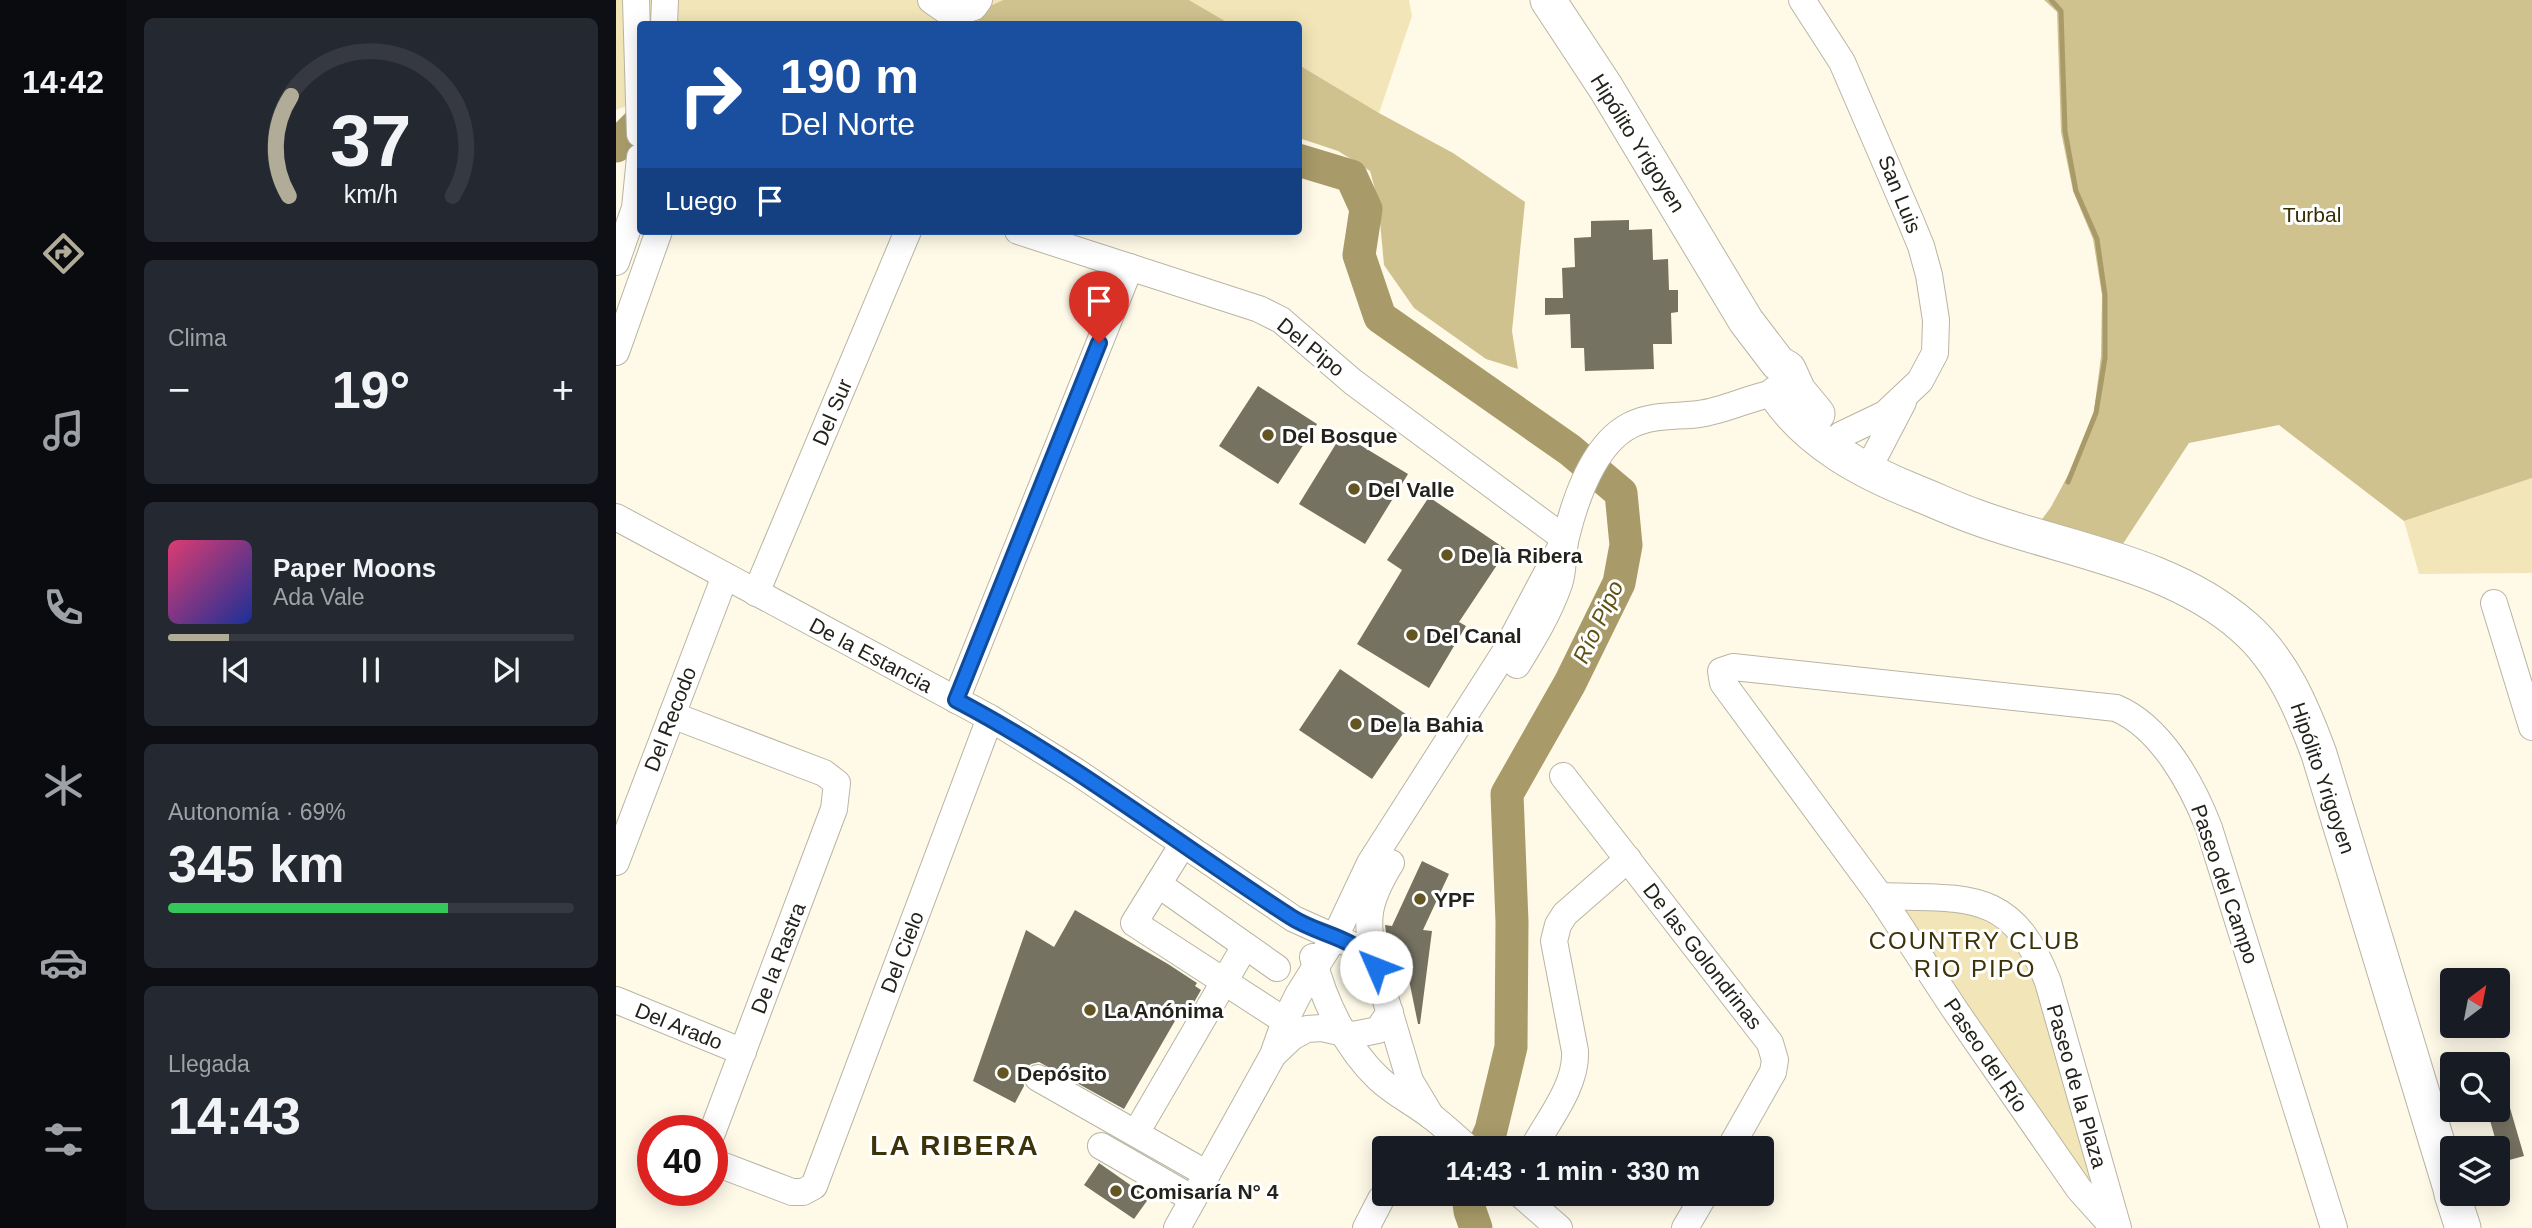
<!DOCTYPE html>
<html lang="es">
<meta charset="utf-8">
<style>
:root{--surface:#171b24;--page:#242831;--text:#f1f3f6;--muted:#9ea1a6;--line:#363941;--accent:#b1ac97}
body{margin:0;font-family:Helvetica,sans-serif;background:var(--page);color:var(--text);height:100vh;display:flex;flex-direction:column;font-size:26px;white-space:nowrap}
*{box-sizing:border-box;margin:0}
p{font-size:23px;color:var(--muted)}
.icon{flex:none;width:38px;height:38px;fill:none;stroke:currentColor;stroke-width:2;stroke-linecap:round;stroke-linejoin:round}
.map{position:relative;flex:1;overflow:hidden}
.drawer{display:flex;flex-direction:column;gap:18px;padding:18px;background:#0d0f14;width:490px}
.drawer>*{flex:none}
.top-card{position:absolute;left:21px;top:21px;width:665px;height:214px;border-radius:7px;box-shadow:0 4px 18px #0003;background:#1a4fa0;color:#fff;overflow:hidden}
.needle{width:46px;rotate:32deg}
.tools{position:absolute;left:1824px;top:968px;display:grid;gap:14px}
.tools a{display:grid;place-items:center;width:70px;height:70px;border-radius:7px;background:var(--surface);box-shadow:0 4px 18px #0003;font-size:35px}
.speed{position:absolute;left:21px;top:1115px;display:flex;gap:14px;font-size:35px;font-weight:700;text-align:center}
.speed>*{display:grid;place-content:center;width:91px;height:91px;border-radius:50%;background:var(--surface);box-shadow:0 4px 18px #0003;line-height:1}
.speed .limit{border:10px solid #d22;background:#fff;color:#111}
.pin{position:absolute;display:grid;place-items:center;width:60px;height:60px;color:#fff;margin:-72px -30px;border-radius:50% 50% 50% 0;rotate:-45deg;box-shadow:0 0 7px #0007}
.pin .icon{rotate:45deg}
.me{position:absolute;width:77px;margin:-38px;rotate:314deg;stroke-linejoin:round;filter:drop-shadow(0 0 5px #0008)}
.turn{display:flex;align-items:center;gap:24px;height:147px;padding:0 28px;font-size:32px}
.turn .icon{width:91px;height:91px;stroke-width:2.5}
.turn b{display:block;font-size:49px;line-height:60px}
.then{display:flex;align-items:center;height:66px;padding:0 28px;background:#0003;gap:14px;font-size:26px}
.big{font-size:52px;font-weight:600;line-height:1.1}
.drawer .widget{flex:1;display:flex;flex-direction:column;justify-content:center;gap:10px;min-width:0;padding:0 24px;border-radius:10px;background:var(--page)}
.drawer .dial{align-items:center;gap:0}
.dial svg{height:182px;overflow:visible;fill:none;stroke:var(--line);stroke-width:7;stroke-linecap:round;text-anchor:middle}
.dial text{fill:var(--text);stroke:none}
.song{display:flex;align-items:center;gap:21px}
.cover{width:84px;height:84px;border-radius:10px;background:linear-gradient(135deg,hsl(340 70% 55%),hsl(230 70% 35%))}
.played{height:7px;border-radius:4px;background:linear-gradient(90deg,var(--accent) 15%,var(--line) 15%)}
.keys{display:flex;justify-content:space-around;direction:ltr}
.heat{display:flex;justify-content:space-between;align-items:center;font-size:38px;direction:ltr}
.charge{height:10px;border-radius:5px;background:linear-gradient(90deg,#34c759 69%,var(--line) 0)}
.trip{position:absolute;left:756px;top:1136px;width:402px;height:70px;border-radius:7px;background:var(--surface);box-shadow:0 4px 18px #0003;font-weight:600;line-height:70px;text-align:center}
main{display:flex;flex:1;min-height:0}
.menu{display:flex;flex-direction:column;width:126px;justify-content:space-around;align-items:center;background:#090b0e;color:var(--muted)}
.menu .icon{width:49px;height:49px}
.menu .current{color:var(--accent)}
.menu b{font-size:32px;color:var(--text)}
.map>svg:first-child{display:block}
.green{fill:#f2e6b8}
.forest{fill:#cfc28f}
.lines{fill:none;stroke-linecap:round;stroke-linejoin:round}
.stream{stroke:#a89b69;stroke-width:5}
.river{stroke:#a89b69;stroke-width:33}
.building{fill:#767262}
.minor-casing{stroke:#b9b4a3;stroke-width:28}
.major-casing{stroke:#b9b4a3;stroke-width:37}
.minor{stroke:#fff;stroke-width:26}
.major{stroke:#fff;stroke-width:35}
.route-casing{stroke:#114b97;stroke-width:18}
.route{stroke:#1a73e8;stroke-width:12}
.poi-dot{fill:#635623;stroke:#fff;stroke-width:2.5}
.labels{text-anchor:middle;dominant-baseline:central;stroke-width:6;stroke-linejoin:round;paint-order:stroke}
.street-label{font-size:21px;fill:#23221b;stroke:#fff}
.park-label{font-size:21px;fill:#372d02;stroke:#fff}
.poi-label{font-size:21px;font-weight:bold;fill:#23221b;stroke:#fff;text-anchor:start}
.water-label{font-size:23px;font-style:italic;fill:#605215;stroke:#fff}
.quarter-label{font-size:24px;letter-spacing:2px;fill:#3d3308;stroke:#fff}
.district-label{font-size:28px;font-weight:bold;letter-spacing:2px;fill:#3d3308;stroke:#fff}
</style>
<main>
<nav class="menu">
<b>14:42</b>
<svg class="icon current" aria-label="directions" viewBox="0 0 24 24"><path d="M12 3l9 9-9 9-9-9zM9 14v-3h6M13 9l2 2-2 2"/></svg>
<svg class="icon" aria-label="music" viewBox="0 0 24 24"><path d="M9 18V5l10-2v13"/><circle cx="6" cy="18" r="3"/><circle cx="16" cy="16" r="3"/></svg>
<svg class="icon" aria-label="phone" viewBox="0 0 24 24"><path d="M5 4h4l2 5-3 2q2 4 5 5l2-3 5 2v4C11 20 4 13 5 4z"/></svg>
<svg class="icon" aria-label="climate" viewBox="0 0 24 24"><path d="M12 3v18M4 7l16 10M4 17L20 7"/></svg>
<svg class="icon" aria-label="car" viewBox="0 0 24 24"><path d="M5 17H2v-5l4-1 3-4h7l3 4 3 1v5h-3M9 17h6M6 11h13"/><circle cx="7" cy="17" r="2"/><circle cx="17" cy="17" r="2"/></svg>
<svg class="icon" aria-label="filters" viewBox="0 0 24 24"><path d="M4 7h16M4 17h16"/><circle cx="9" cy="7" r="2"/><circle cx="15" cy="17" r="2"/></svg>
</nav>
<section class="drawer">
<div class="widget dial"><svg viewBox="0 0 100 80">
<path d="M14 69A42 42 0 1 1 86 69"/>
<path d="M14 69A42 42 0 0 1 15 25" stroke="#b1ac97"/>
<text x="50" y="56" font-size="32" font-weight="700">37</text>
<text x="50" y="72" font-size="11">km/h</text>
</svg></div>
<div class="widget"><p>Clima</p>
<div class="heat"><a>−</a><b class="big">19°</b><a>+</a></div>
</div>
<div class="widget">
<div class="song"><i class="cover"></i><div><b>Paper Moons</b><p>Ada Vale</p></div></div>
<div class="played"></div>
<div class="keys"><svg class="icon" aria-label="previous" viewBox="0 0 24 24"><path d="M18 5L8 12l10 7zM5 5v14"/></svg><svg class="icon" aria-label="pause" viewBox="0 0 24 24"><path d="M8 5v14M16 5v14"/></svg><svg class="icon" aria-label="next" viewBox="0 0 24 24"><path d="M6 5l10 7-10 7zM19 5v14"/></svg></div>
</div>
<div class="widget"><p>Autonomía · 69%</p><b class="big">345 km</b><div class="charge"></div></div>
<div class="widget"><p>Llegada</p><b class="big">14:43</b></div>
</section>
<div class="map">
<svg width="1916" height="1228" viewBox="0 0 1916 1228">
<rect width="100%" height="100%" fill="#fffae8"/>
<g class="green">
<path d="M0 0H387L336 24H24V101L0 110Z"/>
<path d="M573 0H793L796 16 763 113 683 65 682 24H614Z"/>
<path d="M1916 478V573L1803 574 1788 521Z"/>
<path d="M1291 905 1363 913 1395 934 1410 953 1487 1201 1475 1186 1286 909Z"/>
</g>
<g class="forest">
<path d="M387 0H573L614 24H363L361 12Z"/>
<path d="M1428 0H1916V478L1788 521 1663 425 1573 443 1497 559 1416 533 1435 507 1458 464 1478 411 1485 356 1486 295 1477 239 1457 191 1445 132 1441 12Z"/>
<path d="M683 65 763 113 837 153 909 202 896 331 902 369 870 359 798 308 768 265 762 200 754 171 722 151 683 138Z"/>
</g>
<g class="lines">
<path class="stream" d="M1435 0 1445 11 1449 131 1460 191 1481 239 1489 295V358L1480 413 1452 482"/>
<g class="river">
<path d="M0 146 24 122"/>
<path d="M682 160 735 176 750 209 743 255 764 317 954 450 1005 493 1010 545 1003 583 954 683 891 794 896 922 895 1047 875 1130 867 1148"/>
<path d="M852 1194 854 1211 860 1228"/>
</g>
</g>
<g class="building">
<path d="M1013 220V230L1036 229 1037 260 1052 259 1053 290H1062V312L1055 313 1056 344H1037L1038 369 969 371 968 348H955L954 314 929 315V298H947L946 268 959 267 958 238 975 237V221Z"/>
<path d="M642 386 701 424 662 484 603 446Z"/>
<path d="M726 434 792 474 749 544 683 504Z"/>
<path d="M813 497 891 550 843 622 850 626 813 688 741 644 786 570 771 560Z"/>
<path d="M724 669 797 719 756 779 683 730Z"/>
<path d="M806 861 833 874 807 930 816 931 804 1024H802L786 946 772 948 769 925 776 926Z"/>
<path d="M459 910 552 964 581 983 579 986 585 990 573 1011 567 1007 508 1109 423 1062 415 1064 409 1070 406 1077 408 1086 399 1103 357 1081 410 930 438 947Z"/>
<path d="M1881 1077H1885L1908 1156 1886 1162 1871 1110H1881Z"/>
<path d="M483 1163 533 1198 518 1219 468 1185Z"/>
</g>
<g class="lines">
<g class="minor-casing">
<g id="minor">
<path d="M20 0 24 134"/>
<path d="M315 0 335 14 358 7 363 0"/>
<path d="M1186 0 1226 62 1293 217 1305 246 1313 275 1320 320 1319 353 1304 381 1269 414 1225 435"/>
<path d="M48 24 49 0"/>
<path d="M402 231 643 309 665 320 737 382 949 539"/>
<path d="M0 262 19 208 24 157"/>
<path d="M0 352 43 231"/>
<path d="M1251 471 1287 402"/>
<path d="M0 517 374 718 461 772 678 919 745 949 760 967 794 1081 815 1116"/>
<path d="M140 593 292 231"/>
<path d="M1878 603 1916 727"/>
<path d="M901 665C917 639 933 613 943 584 948 570 946 553 950 537 959 500 978 443 1015 425 1037 414 1060 417 1083 414 1107 411 1130 399 1154 394"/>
<path d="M340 700 514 267"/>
<path d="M56 715 208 773 221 783 218 809 96 1133"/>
<path d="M947 776 1154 1043 1159 1060 1157 1072 1114 1148"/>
<path d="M567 844 518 923 669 1021"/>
<path d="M0 862 109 576"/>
<path d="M542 884 661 968"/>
<path d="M1264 896C1351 899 1396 888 1432 982L1502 1228"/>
<path d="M697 957C707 1000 730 1048 763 1079 778 1093 798 1103 815 1116 828 1126 840 1137 852 1148"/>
<path d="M760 965C748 921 751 902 775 863"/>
<path d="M0 1000 127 1052"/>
<path d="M658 1054 676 1037 691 1029 706 1028 737 1035 762 1030 774 1012"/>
<path d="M422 1078 591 1174"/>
<path d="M520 1133 629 946"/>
<path d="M485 1146 577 1199"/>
<path d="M917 1148C933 1119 961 1085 959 1051L938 941 942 925 949 914 1012 859"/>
<path d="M96 1159 100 1163 176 1192H187L198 1186 374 718"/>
<path d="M904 1194 943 1228"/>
<path d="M561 1228 657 1055 669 1021 682 995 721 933 754 863 889 652 949 539"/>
<path d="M750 1228 765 1199"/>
<path d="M1069 1228 1089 1194"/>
<path d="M1498 1228 1463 1189 1339 1010 1264 896 1107 683 1105 671 1117 667 1500 708C1545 727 1576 784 1593 828L1718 1228"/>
</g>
</g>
<g class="major-casing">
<g id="major">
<path d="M932 0 990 88 1130 321 1162 363 1172 369 1182 391 1201 414"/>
<path d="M1160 394C1193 443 1248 472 1301 493 1321 501 1340 510 1360 517 1449 550 1554 562 1628 627 1666 660 1686 708 1703 754L1836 1192"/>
<path d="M1836 1194 1847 1228"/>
</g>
</g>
<use href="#minor" class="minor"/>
<use href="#major" class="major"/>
</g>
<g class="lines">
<g class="route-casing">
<path id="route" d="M483 343 340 700C458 762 563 845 675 917 704 936 740 936 760 967"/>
</g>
<use href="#route" class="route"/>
</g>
<g class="poi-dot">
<circle cx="652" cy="435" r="7"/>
<circle cx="738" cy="489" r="7"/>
<circle cx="831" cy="555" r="7"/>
<circle cx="796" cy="635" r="7"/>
<circle cx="740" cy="724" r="7"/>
<circle cx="804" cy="899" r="7"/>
<circle cx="474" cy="1010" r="7"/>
<circle cx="387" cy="1073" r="7"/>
<circle cx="500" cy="1191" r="7"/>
</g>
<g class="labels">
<g class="street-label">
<text transform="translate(1022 143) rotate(58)">Hipólito Yrigoyen</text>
<text transform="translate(1284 194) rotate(68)">San Luis</text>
<text transform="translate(695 347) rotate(39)">Del Pipo</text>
<text transform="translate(216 412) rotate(-67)">Del Sur</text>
<text transform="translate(255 655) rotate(28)">De la Estancia</text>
<text transform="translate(54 719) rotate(-69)">Del Recodo</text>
<text transform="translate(1707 778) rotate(71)">Hipólito Yrigoyen</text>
<text transform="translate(1609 884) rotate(71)">Paseo del Campo</text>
<text transform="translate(286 952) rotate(-69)">Del Cielo</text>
<text transform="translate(1087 956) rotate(52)">De las Golondrinas</text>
<text transform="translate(162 958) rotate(-69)">De la Rastra</text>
<text transform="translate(63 1026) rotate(22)">Del Arado</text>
<text transform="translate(1370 1055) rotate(56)">Paseo del Río</text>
<text transform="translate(1461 1086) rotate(74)">Paseo de la Plaza</text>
</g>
<g class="park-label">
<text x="1696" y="214">Turbal</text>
</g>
<g class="poi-label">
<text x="666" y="435">Del Bosque</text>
<text x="752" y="489">Del Valle</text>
<text x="845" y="555">De la Ribera</text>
<text x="810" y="635">Del Canal</text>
<text x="754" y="724">De la Bahia</text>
<text x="818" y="899">YPF</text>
<text x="488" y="1010">La Anónima</text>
<text x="401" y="1073">Depósito</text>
<text x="514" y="1191">Comisaría N° 4</text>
</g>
<g class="water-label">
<text transform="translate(982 622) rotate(-65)">Río Pipo</text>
</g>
<g class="quarter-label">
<text x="1359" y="940">COUNTRY CLUB<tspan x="1359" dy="28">RIO PIPO</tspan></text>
</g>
<g class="district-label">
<text x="339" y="1145">LA RIBERA</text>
</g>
</g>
</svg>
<div class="tools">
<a><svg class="needle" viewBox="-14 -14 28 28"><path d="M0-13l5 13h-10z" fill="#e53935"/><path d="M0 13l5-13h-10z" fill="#9ea1a6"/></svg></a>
<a><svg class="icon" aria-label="search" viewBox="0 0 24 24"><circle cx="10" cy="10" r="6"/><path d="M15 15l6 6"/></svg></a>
<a><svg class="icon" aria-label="layers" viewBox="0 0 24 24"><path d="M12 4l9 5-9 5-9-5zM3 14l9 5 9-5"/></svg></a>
</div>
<div class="speed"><div class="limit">40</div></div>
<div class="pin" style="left:483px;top:343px;background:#d93025"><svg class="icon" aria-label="arrive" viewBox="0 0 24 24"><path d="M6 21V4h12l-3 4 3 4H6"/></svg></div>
<svg class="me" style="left:760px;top:967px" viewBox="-20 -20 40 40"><circle r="19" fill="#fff"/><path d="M0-13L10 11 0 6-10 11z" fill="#1a73e8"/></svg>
<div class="trip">14:43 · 1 min · 330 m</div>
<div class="top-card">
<div class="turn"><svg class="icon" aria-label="right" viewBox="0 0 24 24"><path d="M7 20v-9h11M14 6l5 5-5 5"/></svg><div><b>190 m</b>Del Norte</div></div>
<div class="then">Luego<svg class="icon" aria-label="arrive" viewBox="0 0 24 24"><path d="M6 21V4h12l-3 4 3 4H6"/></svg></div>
</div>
</div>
</main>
